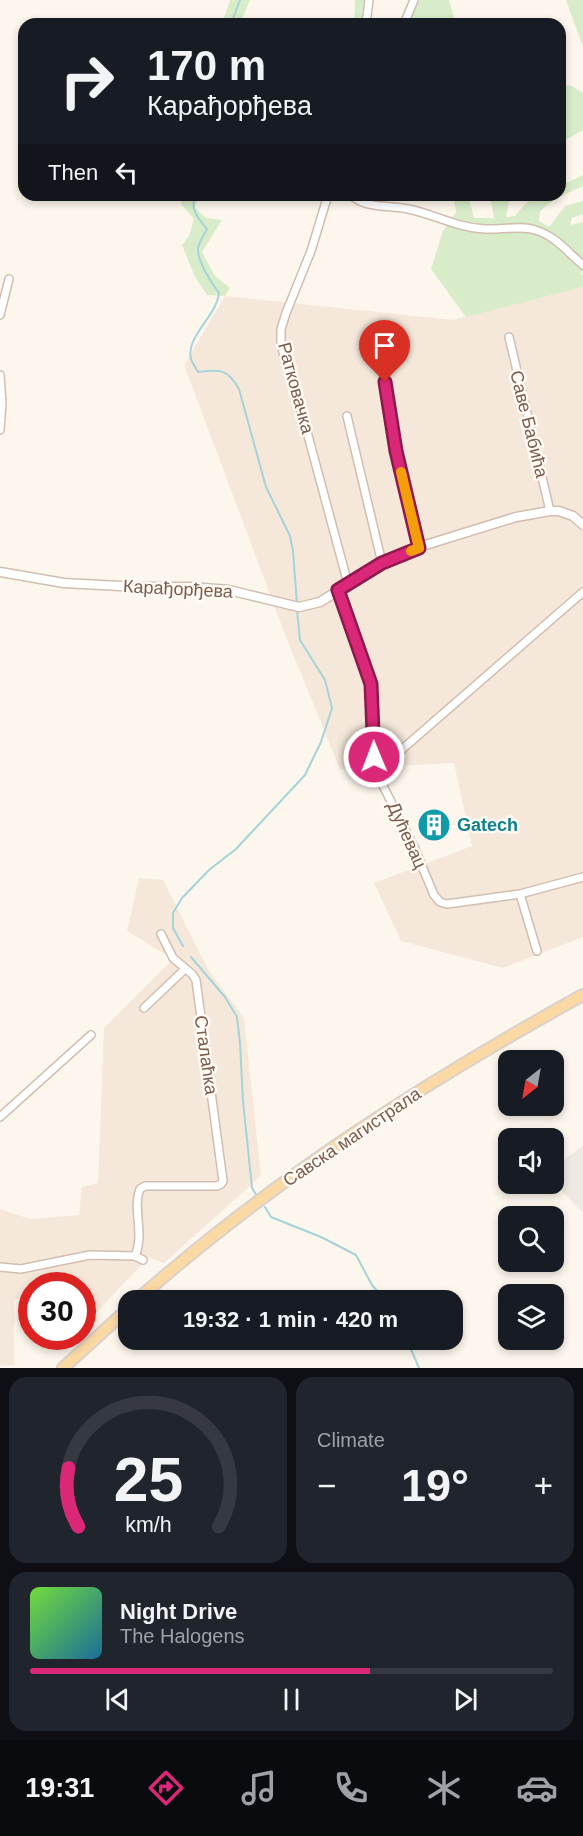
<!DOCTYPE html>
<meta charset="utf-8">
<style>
:root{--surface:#171b24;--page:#20242c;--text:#f1f3f6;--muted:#9ea1a6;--line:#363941;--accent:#db2777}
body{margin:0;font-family:Arial,sans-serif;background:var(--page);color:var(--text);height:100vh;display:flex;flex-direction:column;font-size:22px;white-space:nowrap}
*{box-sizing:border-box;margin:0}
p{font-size:20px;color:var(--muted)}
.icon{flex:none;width:33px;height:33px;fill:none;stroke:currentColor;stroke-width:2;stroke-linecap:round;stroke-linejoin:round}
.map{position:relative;height:1368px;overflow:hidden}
.sheet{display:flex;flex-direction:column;gap:9px;padding:9px;background:#0d0f14;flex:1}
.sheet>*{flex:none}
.guide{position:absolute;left:18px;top:18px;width:548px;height:183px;border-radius:18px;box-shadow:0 3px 9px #0003;background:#171b24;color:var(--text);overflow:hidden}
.needle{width:39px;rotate:211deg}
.fabs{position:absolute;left:498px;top:1050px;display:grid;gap:12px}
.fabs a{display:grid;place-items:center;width:66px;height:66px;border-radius:12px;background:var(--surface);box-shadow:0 3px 9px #0003;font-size:30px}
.speed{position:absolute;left:18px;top:1272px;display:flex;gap:12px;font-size:30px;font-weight:700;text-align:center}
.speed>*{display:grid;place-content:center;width:78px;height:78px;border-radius:50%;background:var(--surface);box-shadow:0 3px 9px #0003;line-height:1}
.speed .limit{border:9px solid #d22;background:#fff;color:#111}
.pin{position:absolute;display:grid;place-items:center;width:51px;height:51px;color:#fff;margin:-62px -26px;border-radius:50% 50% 50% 0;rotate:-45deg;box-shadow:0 0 6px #0007}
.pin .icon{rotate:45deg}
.me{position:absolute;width:66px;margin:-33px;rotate:359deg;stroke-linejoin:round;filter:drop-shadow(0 0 4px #0008)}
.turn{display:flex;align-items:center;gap:21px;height:126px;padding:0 30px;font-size:27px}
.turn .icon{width:78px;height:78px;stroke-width:2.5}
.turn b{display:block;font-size:42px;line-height:51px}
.then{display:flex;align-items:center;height:57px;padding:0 30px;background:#0003;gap:12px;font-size:22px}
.big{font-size:45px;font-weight:700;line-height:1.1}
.sheet .widget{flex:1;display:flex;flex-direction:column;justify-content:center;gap:9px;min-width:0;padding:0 21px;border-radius:18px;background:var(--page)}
.sheet .dial{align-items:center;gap:0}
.dial svg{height:156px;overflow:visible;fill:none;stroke:var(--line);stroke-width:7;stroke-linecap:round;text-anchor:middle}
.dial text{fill:var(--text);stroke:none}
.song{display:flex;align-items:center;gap:18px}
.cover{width:72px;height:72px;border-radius:9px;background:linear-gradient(135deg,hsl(100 70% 55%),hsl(200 70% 35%))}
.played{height:6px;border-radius:3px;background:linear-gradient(90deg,var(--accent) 65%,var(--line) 65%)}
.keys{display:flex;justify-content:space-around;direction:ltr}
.heat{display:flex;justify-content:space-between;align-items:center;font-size:33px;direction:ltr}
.sheet .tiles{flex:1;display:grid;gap:9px;grid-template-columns:1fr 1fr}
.widget:last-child{grid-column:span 2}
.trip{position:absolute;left:118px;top:1290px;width:345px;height:60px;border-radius:18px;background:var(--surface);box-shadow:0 3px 9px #0003;font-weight:700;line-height:60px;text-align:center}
.menu{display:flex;height:96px;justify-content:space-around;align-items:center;background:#090b0e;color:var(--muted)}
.menu .icon{width:42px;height:42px}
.menu .on{color:var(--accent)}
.menu b{font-size:27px;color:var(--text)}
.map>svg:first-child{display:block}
.residential{fill:#f5e8da}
.industrial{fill:#efe9e4}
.green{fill:#d8ecc9}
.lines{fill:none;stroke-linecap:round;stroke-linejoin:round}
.stream{stroke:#a5d3da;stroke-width:2}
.minor-casing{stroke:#d1beb0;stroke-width:10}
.tertiary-casing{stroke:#d1beb0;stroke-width:11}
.primary-casing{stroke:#dad1cd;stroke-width:14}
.minor{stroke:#fff;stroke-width:7}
.tertiary{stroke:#fff;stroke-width:8}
.primary{stroke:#fbd9a5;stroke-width:10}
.route-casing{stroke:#8e194d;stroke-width:15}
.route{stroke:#db2777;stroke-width:10}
.slow{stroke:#f59e0b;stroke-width:10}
.labels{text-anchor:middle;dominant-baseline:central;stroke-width:5;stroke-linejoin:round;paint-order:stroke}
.street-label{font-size:18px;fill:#7a5c4d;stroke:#fffaf3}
.culture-label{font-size:18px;font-weight:bold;fill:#0d838f;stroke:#fffaf3;text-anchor:start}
</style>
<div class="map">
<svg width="583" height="1368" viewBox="0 0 583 1368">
<rect width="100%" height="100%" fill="#fdf6ec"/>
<g class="residential">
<path d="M583 287V937L503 968 401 941 374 883 472 846 454 763 340 769 286 637 184 365 225 296 452 320Z"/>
<path d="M139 878 163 880 209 971 244 1018 261 1176 164 1263 149 1257 92 1317H83L82 1286H32L31 1296 14 1300V1365L0 1366V1209L30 1219 79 1215 82 1187 98 1183 104 1028 173 959 127 931Z"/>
</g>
<path class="industrial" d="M583 1146V1213L554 1183V1167Z"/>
<g class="green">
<path d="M230 0H250L240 24H222Z"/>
<path d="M355 0H364L361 24H354Z"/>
<path d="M419 0H449L456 24H409Z"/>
<path d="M566 0H583V47Z"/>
<path d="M560 84 572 86 583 93V130L560 143Z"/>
<path d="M583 175V186L555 199 540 211 539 221 549 227 565 206 583 201V214L572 218 570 225 583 222V272L580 273 583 276V287L466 317 431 269 443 231 456 212 453 195H468L474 218H494L490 195H510L506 217 515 216C530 197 535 195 560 195V186Z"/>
<path d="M183 195H201L194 207 206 218 222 220 202 252 215 276 230 288 225 296 207 295 195 277 182 245 189 236 194 219 181 204Z"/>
</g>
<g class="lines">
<g class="stream">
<path d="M231 24 240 0"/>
<path d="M195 195C190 210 198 218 207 229 204 235 199 242 198 248 197 262 211 282 219 293 217 316 185 337 191 359 192 363 196 368 198 372 220 369 228 369 239 389L266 487 290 536 293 551 297 604"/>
<path d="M183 946 173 928V913L182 898 209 870 236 849 305 775 321 742 332 708 325 680 300 640 297 610"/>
<path d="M191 957 225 997 237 1017 240 1043 243 1101 252 1188 257 1196"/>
<path d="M265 1207 271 1217 321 1237 356 1255 372 1285 385 1300"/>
<path d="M407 1340 419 1368"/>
</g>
<g class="minor-casing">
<g id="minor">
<path d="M366 24 369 0"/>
<path d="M404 24 414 0"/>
<path d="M328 195 311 251 286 313 281 329V342L284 357 303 417 348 584"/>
<path d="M351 195C366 209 389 205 408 209 434 214 457 228 485 229 500 230 522 225 535 230 556 236 567 252 583 265"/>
<path d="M0 315 9 279"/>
<path d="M509 337 550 511"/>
<path d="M381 360 396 451 419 547"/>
<path d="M0 375 2 403 0 430"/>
<path d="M347 416 382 563"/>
<path d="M338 590 371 684 374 757 376 772 414 847 434 895 440 902 447 904 520 894 583 877"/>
<path d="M376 772 583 592"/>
<path d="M520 894 537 951"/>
<path d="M144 1008 185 969"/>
<path d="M0 1117 91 1035"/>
<path d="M135 1256C145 1233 132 1209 140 1189L145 1186H217L221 1184 223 1181 196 980 192 974 173 958 161 934"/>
<path d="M0 1267 21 1269 90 1255 135 1256 143 1260"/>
</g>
</g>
<g class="tertiary-casing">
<path id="tertiary" d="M0 572 64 583 139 587H190L229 590 299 607 320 602 382 563 419 547 516 517 550 511H559L573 516 583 525"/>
</g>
<g class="primary-casing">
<g id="primary">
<path d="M137 1300C272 1180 425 1082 583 995"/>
<path d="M63 1368 129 1308"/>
</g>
</g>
<use href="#minor" class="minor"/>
<use href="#tertiary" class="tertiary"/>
<use href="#primary" class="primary"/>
</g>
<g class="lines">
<g class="route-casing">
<path id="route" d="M374 757 371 684 338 590 382 563 419 548 396 451 385 382"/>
</g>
<use href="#route" class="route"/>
<path class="slow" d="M401 472 419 548 411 551"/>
</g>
<defs>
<g id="building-disc" transform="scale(1.725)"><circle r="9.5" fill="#0f9aa8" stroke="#fffaf3"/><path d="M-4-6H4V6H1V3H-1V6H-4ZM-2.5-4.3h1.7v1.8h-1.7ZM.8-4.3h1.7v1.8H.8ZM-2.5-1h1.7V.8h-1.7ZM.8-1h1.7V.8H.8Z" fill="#fff"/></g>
</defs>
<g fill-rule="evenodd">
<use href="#building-disc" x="434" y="825"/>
</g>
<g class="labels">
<g class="street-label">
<text transform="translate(296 388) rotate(75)">Ратковачка</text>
<text transform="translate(529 424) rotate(76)">Саве Бабића</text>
<text transform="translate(178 589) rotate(3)">Карађорђева</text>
<text transform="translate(407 835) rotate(66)">Дућевац</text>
<text transform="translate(206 1055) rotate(82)">Сталаћка</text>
<text transform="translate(352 1137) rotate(-34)">Савска магистрала</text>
</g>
<g class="culture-label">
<text x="457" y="825">Gatech</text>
</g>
</g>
</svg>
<div class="fabs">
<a><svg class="needle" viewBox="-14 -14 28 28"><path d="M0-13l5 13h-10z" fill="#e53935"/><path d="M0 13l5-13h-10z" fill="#9ea1a6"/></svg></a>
<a><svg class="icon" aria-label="sound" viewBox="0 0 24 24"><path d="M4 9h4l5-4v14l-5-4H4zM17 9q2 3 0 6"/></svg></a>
<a><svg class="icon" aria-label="search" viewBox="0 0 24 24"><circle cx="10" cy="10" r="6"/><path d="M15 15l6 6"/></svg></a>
<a><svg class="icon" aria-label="layers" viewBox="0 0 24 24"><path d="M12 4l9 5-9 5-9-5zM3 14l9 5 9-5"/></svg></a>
</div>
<div class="speed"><div class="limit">30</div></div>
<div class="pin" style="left:385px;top:382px;background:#d93025"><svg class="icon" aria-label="arrive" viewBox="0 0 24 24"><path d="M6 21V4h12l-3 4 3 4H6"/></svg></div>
<svg class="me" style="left:374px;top:757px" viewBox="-20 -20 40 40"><circle r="17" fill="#db2777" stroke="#fff" stroke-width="3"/><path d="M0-11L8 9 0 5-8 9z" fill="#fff"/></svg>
<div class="trip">19:32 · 1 min · 420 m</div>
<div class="guide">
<div class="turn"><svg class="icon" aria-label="right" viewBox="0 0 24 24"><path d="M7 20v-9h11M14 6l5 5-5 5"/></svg><div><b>170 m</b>Карађорђева</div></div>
<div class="then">Then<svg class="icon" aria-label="left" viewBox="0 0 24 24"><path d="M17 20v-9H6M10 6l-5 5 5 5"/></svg></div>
</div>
</div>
<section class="sheet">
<div class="tiles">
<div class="widget dial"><svg viewBox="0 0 100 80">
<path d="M14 69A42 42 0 1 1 86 69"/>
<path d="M14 69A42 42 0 0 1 9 39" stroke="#db2777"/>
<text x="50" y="56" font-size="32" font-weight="700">25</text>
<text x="50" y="72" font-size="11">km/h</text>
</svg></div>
<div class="widget"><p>Climate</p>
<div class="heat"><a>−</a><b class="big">19°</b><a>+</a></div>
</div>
<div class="widget">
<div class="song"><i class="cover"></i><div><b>Night Drive</b><p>The Halogens</p></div></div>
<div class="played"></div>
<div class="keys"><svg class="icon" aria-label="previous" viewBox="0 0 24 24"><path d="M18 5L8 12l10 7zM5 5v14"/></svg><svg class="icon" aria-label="pause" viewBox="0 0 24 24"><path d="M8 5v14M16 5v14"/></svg><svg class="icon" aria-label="next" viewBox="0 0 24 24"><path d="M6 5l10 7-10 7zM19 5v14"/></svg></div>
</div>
</div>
</section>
<nav class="menu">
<b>19:31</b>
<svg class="icon on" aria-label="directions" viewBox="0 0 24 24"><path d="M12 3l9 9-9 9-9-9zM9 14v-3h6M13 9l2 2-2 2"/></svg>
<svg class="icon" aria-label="music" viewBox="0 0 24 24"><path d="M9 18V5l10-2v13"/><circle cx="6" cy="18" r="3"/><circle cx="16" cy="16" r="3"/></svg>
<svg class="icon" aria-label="phone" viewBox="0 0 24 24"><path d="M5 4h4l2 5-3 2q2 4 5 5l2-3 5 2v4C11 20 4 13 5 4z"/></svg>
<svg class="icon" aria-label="climate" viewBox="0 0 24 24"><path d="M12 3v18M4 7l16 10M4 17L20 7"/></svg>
<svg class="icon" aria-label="car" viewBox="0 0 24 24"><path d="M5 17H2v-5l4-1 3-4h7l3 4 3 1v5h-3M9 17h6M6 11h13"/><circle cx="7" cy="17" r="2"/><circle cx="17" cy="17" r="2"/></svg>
</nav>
